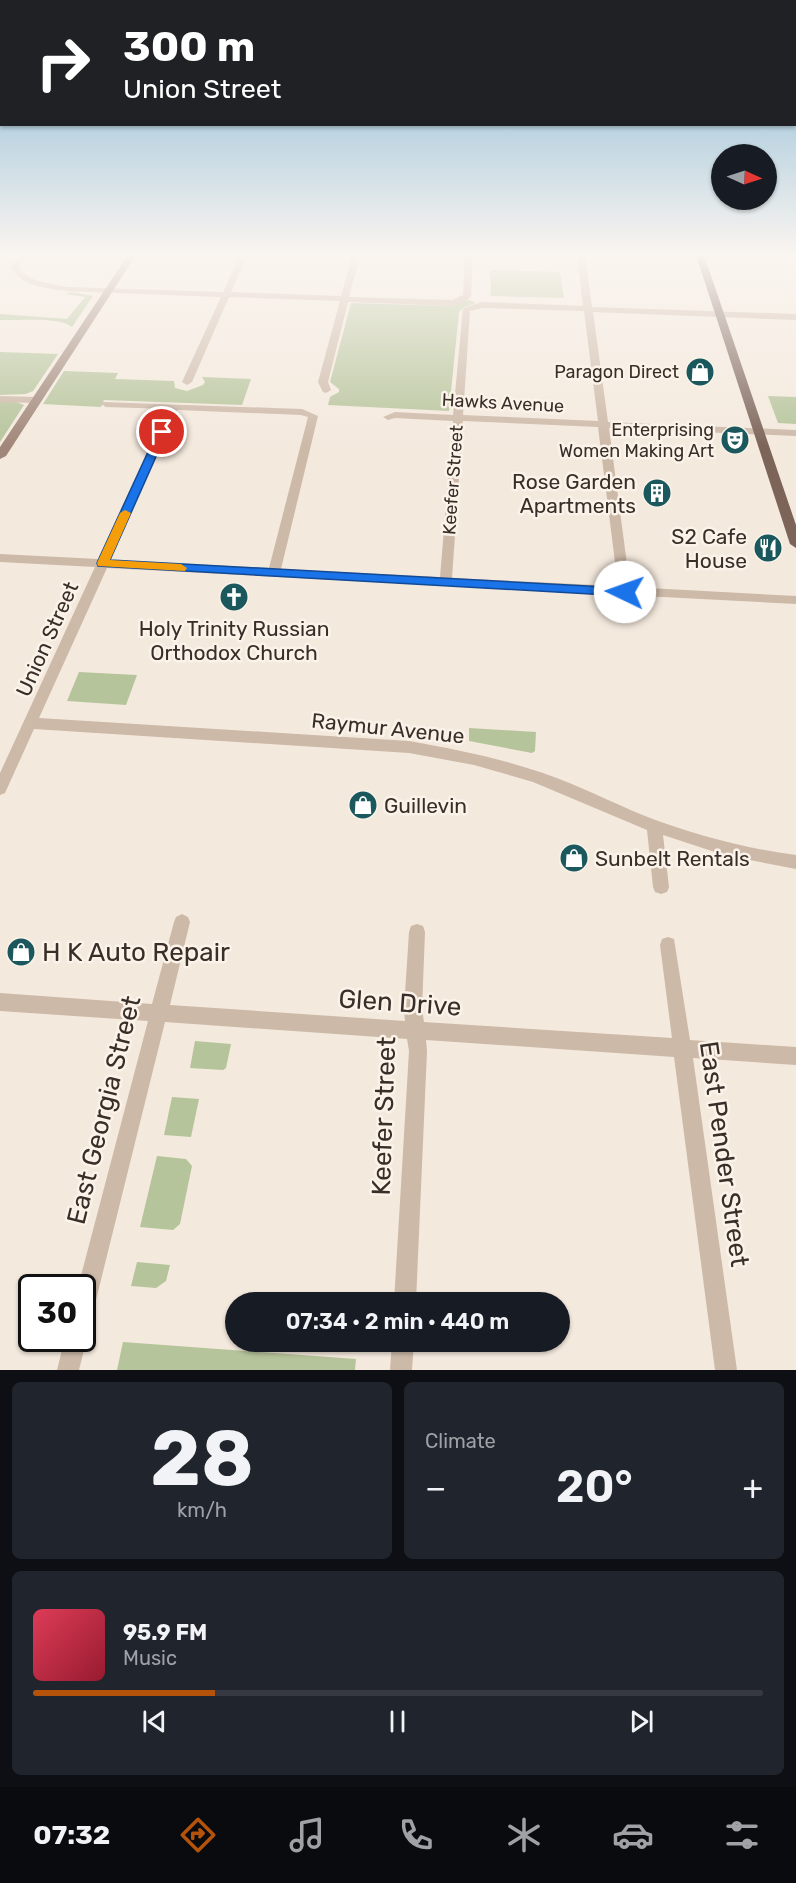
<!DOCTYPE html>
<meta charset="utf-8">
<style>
:root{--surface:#171b24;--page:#20242c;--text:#f1f3f6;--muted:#9ea1a6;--line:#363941;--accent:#b45309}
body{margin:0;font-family:Rubik,sans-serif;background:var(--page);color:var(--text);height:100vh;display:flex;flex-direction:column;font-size:22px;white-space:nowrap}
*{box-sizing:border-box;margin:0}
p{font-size:20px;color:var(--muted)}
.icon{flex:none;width:33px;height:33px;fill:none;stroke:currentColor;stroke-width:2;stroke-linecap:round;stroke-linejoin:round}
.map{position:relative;height:1370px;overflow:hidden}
.drawer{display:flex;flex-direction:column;gap:12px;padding:12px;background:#0d0f14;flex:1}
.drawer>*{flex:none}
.hud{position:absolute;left:0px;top:0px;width:796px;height:126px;box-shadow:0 2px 4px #0004;background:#202124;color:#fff;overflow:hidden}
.needle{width:39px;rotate:93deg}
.buttons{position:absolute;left:711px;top:144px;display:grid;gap:12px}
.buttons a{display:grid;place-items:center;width:66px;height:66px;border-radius:50%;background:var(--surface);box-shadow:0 2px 4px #0004;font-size:30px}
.speed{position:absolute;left:18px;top:1274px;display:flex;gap:12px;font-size:30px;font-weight:700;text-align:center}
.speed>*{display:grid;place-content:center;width:78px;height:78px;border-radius:50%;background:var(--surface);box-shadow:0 2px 4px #0004;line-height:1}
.speed .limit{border:3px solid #111;border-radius:9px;background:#fff;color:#111}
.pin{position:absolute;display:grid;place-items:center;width:51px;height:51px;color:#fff;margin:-26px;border:3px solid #fff;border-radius:50%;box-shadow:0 2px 6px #0007}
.me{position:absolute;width:66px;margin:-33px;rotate:273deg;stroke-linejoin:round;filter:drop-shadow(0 0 4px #0008)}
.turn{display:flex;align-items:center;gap:21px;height:126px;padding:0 24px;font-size:27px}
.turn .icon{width:78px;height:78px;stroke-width:2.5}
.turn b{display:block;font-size:42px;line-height:51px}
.big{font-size:45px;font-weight:600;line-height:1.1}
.drawer .widget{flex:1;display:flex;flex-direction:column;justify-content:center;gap:9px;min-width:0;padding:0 21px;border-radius:9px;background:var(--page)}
.drawer .dial{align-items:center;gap:0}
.dial b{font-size:78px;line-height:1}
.song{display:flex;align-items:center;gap:18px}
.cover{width:72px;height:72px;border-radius:9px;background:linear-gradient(135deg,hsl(350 70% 55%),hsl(350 70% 35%))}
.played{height:6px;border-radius:3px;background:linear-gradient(90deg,var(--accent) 25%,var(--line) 25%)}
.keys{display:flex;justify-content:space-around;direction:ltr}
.heat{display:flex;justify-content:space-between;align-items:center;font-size:33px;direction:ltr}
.drawer .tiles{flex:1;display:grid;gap:12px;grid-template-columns:1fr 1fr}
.widget:last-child{grid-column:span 2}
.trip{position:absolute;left:225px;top:1292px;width:345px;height:60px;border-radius:30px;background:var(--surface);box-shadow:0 2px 4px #0004;font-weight:600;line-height:60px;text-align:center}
.dock{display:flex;height:96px;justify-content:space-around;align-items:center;background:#090b0e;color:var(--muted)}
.dock .icon{width:42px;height:42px}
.dock .active{color:var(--accent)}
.dock b{font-size:27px;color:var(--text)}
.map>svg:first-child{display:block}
.green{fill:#b6c49b}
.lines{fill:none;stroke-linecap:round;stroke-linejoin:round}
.minor{fill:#cdb9a8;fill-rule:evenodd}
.secondary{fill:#a08779;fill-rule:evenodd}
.primary{fill:#7c6459;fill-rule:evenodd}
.route{fill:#1a73e8;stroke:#114b97;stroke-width:1.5}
.slow{fill:#f59e0b}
.labels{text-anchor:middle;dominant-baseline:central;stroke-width:5;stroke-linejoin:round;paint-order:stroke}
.far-poi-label{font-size:18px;fill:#392e28;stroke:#fbf3e9;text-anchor:end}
.far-street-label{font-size:18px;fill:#392e28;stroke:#fbf3e9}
.poi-label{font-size:21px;fill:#392e28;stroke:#fbf3e9;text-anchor:end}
.street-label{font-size:21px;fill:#392e28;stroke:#fbf3e9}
.near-poi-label{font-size:26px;fill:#392e28;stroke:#fbf3e9;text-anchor:start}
.near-street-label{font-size:26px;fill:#392e28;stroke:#fbf3e9}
</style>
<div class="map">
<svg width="796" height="1370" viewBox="0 0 796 1370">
<rect width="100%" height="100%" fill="#f4e9dd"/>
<g class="green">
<path d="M490 270 560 272 564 298 491 296Z"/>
<path d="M71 292 93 296 72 327C60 316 16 321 0 320V314L67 319 85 297 66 294Z"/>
<path d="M469 300 476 303 464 307 459 312 449 411 328 405 330 397 339 392V389L330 382 351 303 450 306Z"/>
<path d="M0 352 58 354 33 391 26 394 0 395Z"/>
<path d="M64 371 118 373 115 379 174 381 175 388 187 391 203 385 205 382 202 377 251 379 242 405 104 400 101 407 43 404Z"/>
<path d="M768 396 796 397V424L778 423Z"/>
<path d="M0 400 14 401 24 405 0 442Z"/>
<path d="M79 672 137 675 126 705 67 701Z"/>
<path d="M469 728 536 732 535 751 532 753 469 741Z"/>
<path d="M195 1041 231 1044 226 1068 223 1070 190 1068Z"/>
<path d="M172 1097 199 1099 191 1137 164 1135Z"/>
<path d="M157 1156 186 1159 192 1166 180 1224 173 1230 140 1227Z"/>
<path d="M137 1262 170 1265 166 1281 156 1288 131 1286Z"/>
<path d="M123 1342 356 1359 355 1370H117Z"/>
</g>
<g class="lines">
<g class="minor">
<path d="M20 255H28L19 267C28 283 51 283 67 287L223 292 240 255H248L231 292 341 296 352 255H360L349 297 452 300 463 295 465 255H473L471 296 464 303 452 306 348 302 328 382 331 390 326 393 323 392 318 382 340 301 229 297 192 382 187 385 182 382 221 297 67 291C47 288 21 287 11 267Z"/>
<path d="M577 255H585L592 307 796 314V320L593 312 608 422 796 430V436L609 428 630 587 796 596V604L107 568 39 718 409 741C454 749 500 758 543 773 578 785 611 802 645 816 694 835 744 848 796 855V869L724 855 663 835 669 887 667 892 661 894 655 892 653 887 647 830 533 782 474 765 409 753 34 729 5 793 0 795V773L95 567 0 562V554L98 559 168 409 106 407 101 404 103 402 302 409 318 416 281 569 440 577 453 421 395 418 388 420 383 417 395 412 453 415 463 308 482 302 583 306ZM483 308 584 311 598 421 463 415 470 311ZM177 410 301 415 308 417 269 568 110 560ZM463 421 598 427 618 586 452 578Z"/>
<path d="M0 396 36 397 41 400 36 403 0 402Z"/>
<path d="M182 914 188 917 190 922 170 1005 405 1021 404 1009 409 932 411 926 417 924 423 926 425 932 422 1009 424 1022 672 1038 660 945 662 939 668 937 674 939 690 1040 796 1047V1065L693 1058 737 1370H715L674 1057 426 1040 427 1051 416 1302H394L409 1051 407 1039 165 1022 93 1312 90 1320 82 1323V1287H78L148 1021 0 1011V993L152 1004 174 922 176 917Z"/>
<path d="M82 1330 87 1338 79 1370H57L65 1338H82Z"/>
<path d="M392 1341H414L412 1370H390Z"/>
</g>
<path class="secondary" d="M128 255H136L6 456 0 459V447Z"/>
<path class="primary" d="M696 255H704L796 525V548L790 544Z"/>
</g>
<linearGradient id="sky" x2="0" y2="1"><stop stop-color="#7cb2d2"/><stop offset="0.57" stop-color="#faf5f0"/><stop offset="1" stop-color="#faf5f0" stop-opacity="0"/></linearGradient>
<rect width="796" height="447" fill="url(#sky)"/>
<path class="route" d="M158 430 167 432 110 560 625 588 631 592 625 596 98 566 97 563Z"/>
<path class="slow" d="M125 510 131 513 110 560 181 564 187 568 185 571 98 566 97 563 120 513Z"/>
<defs>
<g id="shop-disc" transform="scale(1.5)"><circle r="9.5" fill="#1b585d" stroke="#fbf3e9"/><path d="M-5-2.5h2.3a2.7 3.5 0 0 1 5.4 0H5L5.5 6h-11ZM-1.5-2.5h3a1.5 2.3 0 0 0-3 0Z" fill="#fff"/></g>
<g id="theatre-disc" transform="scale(1.5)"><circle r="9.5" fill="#1b585d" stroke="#fbf3e9"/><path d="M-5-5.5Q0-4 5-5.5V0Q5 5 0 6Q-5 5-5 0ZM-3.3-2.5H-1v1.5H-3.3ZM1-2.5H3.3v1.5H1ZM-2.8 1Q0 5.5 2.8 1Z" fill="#fff"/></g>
<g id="building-disc" transform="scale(1.5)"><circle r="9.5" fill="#1b585d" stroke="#fbf3e9"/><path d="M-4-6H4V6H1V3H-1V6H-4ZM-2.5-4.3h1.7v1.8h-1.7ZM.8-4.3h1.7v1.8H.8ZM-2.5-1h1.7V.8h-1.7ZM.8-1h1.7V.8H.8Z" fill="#fff"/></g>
<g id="restaurant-disc" transform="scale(1.5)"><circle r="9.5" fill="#1b585d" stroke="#fbf3e9"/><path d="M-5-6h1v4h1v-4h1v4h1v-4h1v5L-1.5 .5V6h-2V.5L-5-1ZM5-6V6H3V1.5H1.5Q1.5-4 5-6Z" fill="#fff"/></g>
<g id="church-disc" transform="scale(1.5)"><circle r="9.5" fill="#1b585d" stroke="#fbf3e9"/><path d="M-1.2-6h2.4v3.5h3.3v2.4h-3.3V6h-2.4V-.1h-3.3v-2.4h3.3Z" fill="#fff"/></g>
</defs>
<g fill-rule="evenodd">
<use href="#shop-disc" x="700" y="372"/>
<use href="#theatre-disc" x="735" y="440"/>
<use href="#building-disc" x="657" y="493"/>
<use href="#restaurant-disc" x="768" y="548"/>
<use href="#church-disc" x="234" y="597"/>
<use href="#shop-disc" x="363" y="805"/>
<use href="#shop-disc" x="574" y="858"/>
<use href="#shop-disc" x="21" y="952"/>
</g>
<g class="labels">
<g class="far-poi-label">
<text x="679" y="372">Paragon Direct</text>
<text x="714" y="430">Enterprising<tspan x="714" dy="21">Women Making Art</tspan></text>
</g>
<g class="far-street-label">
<text transform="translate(503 403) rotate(3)">Hawks Avenue</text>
<text transform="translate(453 480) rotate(-86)">Keefer Street</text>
</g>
<g class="poi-label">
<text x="636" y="481">Rose Garden<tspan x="636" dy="24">Apartments</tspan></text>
<text x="747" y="536">S2 Cafe<tspan x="747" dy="24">House</tspan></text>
<text x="234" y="628" text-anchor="middle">Holy Trinity Russian<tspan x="234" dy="24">Orthodox Church</tspan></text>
<text x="384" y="805" text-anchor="start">Guillevin</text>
<text x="595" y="858" text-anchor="start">Sunbelt Rentals</text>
</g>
<g class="street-label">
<text transform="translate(47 639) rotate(-66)">Union Street</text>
<text transform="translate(388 728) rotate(6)">Raymur Avenue</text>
</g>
<g class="near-poi-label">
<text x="42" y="952">H K Auto Repair</text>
</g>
<g class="near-street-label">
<text transform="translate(400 1003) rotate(4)">Glen Drive</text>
<text transform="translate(104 1110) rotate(-76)">East Georgia Street</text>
<text transform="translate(384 1116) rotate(-88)">Keefer Street</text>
<text transform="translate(724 1154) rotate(82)">East Pender Street</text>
</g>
</g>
</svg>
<div class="buttons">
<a><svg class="needle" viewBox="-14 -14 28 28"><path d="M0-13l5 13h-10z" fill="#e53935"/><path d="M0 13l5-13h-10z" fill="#9ea1a6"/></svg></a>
</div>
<div class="speed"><div class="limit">30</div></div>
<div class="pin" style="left:162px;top:432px;background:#d93025"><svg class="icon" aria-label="arrive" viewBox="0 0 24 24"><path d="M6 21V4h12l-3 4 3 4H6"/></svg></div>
<svg class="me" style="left:625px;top:592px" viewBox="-20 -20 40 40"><circle r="19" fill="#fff"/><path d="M0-13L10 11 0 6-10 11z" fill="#1a73e8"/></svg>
<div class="trip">07:34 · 2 min · 440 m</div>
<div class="hud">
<div class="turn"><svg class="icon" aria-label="right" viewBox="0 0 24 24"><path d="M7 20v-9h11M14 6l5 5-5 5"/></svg><div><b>300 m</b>Union Street</div></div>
</div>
</div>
<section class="drawer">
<div class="tiles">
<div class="widget dial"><b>28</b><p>km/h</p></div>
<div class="widget"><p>Climate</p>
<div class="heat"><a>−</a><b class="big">20°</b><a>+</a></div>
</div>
<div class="widget">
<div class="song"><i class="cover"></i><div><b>95.9 FM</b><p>Music</p></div></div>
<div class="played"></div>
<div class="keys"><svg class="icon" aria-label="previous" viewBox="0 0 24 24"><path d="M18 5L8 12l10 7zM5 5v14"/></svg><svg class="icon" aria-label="pause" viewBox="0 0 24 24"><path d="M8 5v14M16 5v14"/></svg><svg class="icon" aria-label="next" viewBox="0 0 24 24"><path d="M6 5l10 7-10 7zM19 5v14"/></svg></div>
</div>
</div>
</section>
<nav class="dock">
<b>07:32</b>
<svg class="icon active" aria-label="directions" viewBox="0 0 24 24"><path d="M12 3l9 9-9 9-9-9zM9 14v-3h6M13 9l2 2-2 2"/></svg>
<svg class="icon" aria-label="music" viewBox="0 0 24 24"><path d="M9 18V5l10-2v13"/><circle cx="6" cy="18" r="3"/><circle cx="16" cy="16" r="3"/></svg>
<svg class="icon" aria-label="phone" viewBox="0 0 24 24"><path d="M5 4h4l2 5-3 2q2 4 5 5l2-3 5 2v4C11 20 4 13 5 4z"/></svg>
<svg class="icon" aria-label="climate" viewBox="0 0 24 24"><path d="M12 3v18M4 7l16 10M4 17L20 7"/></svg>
<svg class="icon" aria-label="car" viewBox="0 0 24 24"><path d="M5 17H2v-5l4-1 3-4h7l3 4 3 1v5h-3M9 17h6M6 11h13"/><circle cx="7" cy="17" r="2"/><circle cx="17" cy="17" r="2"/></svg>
<svg class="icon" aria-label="filters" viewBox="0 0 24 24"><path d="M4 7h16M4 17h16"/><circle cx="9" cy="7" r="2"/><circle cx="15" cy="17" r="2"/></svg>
</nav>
